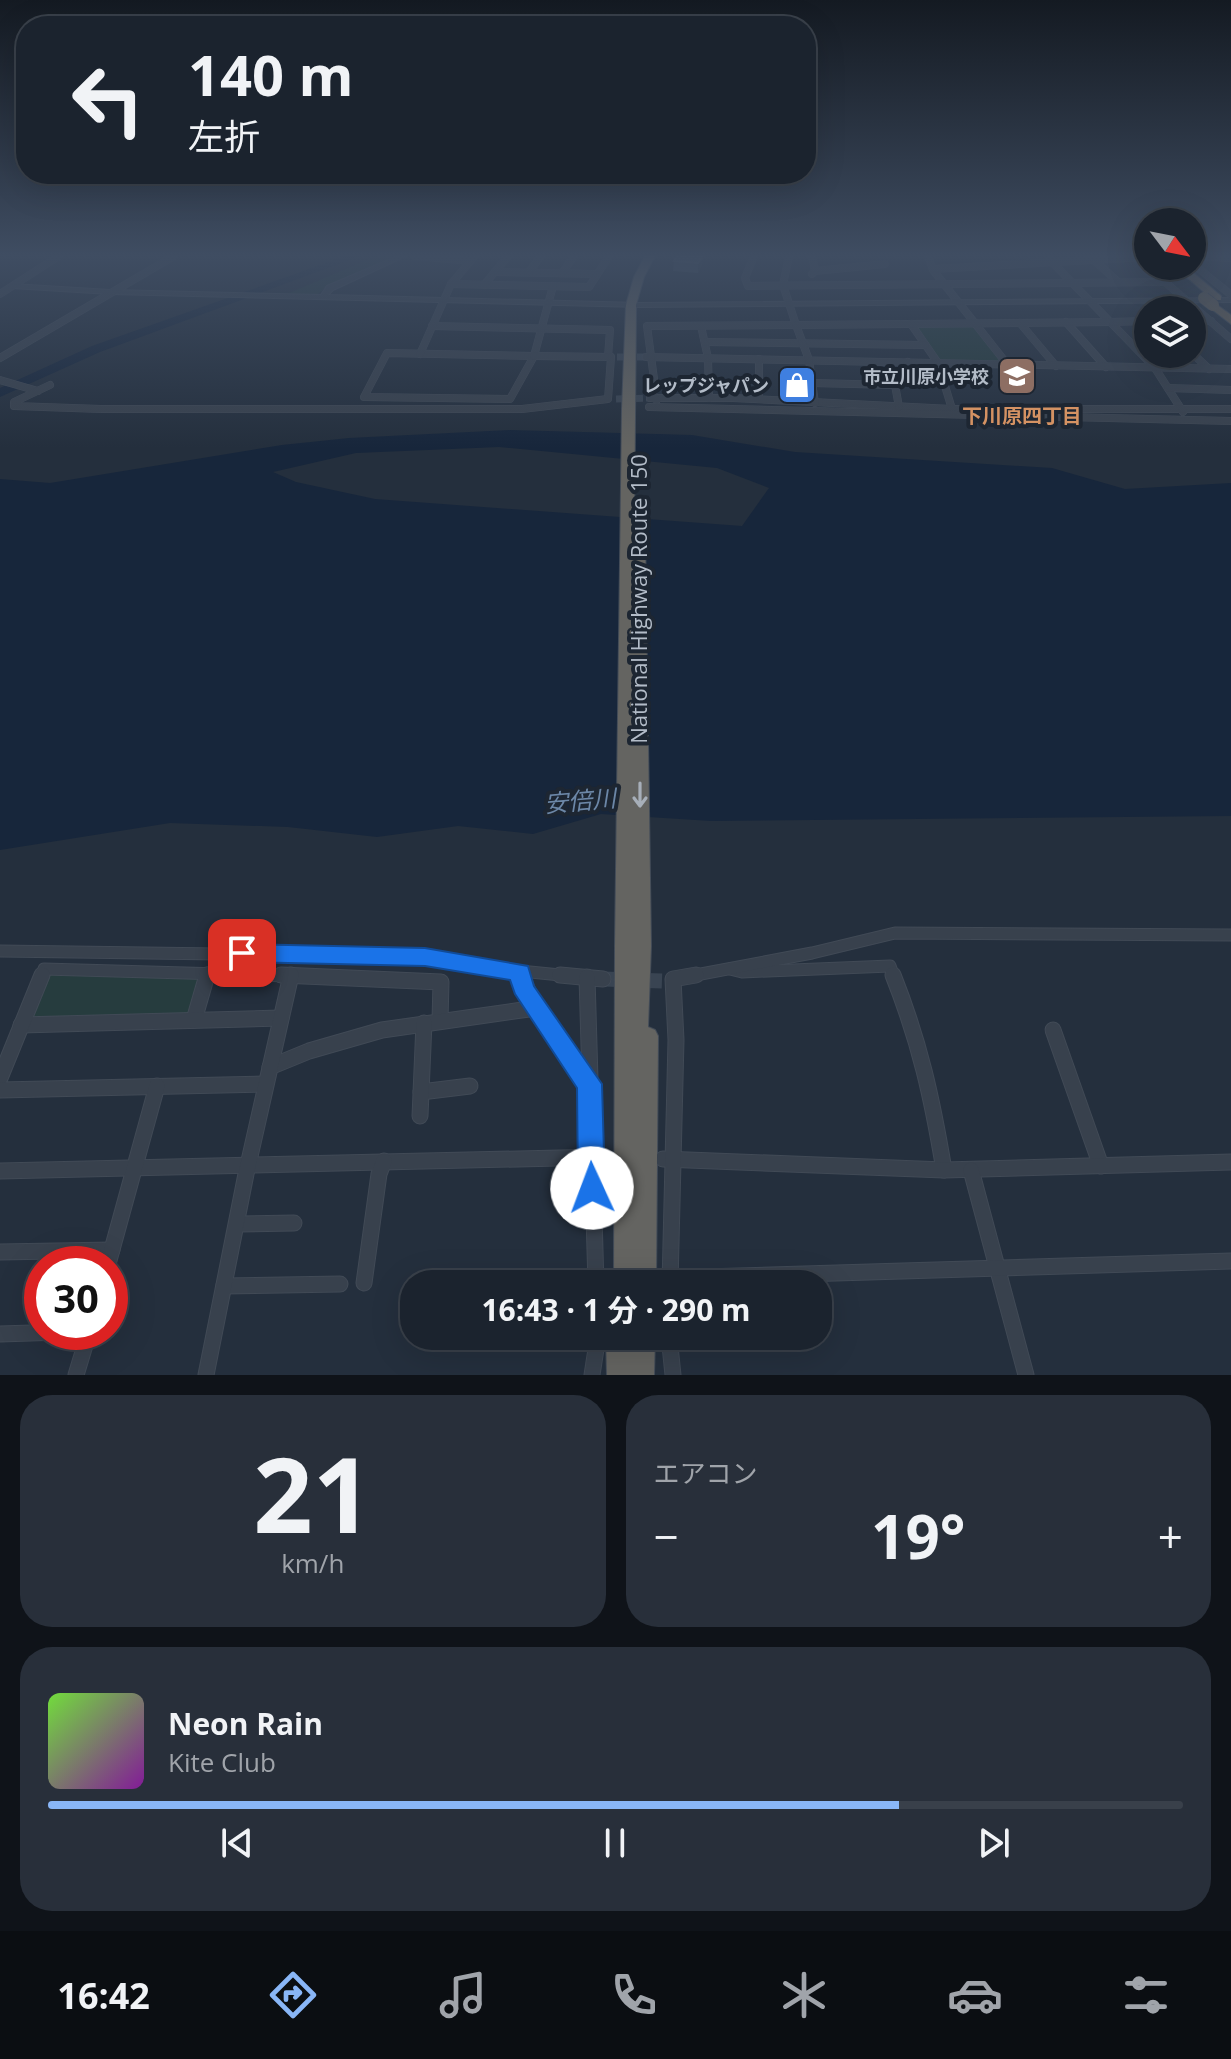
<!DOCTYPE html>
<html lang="ja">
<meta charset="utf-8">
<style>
:root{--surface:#1b232e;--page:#282f3a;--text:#f1f3f6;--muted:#a0a4aa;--line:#39404a;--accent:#89b6f7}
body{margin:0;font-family:"Open Sans","Noto Sans JP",sans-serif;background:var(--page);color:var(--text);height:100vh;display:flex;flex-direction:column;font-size:30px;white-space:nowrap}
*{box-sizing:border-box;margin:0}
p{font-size:26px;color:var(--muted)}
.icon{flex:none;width:44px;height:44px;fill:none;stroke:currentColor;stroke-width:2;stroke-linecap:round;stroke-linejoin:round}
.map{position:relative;height:1375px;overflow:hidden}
.details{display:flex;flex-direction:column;gap:20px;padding:20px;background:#0f1319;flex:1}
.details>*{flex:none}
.top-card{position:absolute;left:16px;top:16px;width:800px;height:168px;border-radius:32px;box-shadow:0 8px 32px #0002,0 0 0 2px var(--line);background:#1b232e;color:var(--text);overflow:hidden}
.needle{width:52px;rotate:122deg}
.fabs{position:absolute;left:1134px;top:208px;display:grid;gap:16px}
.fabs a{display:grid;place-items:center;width:72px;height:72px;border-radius:50%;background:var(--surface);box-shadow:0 8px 32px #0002,0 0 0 2px var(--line);font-size:40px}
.speed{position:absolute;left:24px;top:1246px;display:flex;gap:16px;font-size:40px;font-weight:700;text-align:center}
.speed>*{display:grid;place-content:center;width:104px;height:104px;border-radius:50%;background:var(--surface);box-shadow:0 8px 32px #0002,0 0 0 2px var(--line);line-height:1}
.speed .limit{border:12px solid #d22;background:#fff;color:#111}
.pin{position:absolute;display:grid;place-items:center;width:68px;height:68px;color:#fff;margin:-34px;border-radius:16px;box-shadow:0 4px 12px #0006}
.me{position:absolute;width:88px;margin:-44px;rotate:358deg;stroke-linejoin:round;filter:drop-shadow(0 0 6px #0008)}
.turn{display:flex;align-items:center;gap:28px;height:168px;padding:0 40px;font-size:36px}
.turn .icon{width:104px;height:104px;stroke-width:2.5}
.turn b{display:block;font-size:56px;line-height:68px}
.big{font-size:60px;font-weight:700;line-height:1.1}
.details .card{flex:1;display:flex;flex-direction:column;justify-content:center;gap:12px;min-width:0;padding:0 28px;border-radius:32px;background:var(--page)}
.details .dial{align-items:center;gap:0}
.dial b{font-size:104px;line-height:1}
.song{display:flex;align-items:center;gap:24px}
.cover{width:96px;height:96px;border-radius:12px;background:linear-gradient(135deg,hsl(100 70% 55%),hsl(290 70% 35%))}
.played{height:8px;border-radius:4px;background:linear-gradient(90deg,var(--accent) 75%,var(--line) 75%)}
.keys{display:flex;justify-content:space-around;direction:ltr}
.heat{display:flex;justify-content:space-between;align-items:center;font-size:44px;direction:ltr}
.details .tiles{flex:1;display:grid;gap:20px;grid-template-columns:1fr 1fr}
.card:last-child{grid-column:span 2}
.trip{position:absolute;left:400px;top:1270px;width:432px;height:80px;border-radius:32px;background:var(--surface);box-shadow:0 8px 32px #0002,0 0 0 2px var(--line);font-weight:700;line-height:80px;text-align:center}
.tab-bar{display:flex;height:128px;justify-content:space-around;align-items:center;background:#0b0e12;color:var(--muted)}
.tab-bar .icon{width:56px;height:56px}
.tab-bar .active{color:var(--accent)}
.tab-bar b{font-size:36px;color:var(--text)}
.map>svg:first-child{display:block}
.green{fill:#263c3e}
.water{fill:#17263b;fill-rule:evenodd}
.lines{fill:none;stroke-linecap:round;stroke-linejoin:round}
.river{fill:#17263b;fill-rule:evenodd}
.minor-tunnel-far1{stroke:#394452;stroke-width:7;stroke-dasharray:7 3;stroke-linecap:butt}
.minor-tunnel{stroke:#394452;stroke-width:15;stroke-dasharray:15 7;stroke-linecap:butt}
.minor-far2-casing{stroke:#414a56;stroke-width:8}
.minor-far1-casing{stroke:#414a56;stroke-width:13}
.minor-casing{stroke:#414a56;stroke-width:17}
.tertiary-casing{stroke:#414a56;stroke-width:2}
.trunk-casing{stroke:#434c58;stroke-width:2}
.motorway-casing{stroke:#434c58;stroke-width:2}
.minor-far2{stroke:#38414d;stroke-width:7}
.minor-far1{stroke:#38414d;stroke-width:11}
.minor{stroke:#38414d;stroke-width:15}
.tertiary{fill:#38414d;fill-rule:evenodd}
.trunk{fill:#646461;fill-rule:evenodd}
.motorway{fill:#736755;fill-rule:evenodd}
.motorway-bridge-casing{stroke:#434c58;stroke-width:13;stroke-linecap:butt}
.motorway-bridge{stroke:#736755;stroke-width:12}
.wall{fill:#3f4b5b}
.shaded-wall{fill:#2f3b4a}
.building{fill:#4b5867;stroke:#5c6776;stroke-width:2}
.oneway{stroke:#a7afb9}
.route{fill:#1a73e8;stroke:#114b97;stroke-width:2}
.labels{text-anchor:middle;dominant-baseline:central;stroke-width:8;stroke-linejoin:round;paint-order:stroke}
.far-poi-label{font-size:18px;font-weight:bold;fill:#b3bcc8;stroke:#1d2632;text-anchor:end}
.far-neighbourhood-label{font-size:20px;font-weight:bold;fill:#d49263;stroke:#1d2632}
.street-label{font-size:22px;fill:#b3bcc8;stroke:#1d2632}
.water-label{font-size:24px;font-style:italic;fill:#6c87a7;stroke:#1d2632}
</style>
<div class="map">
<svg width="1231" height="1375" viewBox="0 0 1231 1375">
<rect width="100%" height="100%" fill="#242f3d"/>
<g class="green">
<path d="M376 256H399L325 288 318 294H287Z"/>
<path d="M973 325 1002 363 940 361 917 326Z"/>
<path d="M52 973H199L194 1012 187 1016 35 1020 30 1016 47 976Z"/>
</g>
<path class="water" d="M510 430 692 435 795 452 1052 468 1125 489 1231 483V816L711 821 601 814 533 834 458 826 377 837 288 827 170 823 0 850V479L50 483 282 445 349 438ZM499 447 717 468 769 488 742 526 375 499 296 482 273 472 356 453Z"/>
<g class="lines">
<path class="river" d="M346 256H360L100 352 0 397V388L92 346Z"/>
<g class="minor-tunnel-far1">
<path d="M617 357H646"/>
<path d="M616 399 650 398"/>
</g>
<path class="minor-tunnel" d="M603 979 662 981"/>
<g class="minor-far2-casing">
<g id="minor-far2">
<path d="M415 256 471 261"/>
<path d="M754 256 745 278 748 286 1165 282"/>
<path d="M812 256 815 271 812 274"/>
<path d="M928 256 933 270 1007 364"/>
<path d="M1192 256 1231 258"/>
<path d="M1136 257 1231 339"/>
<path d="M1093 259 1118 282"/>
<path d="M1050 260 1155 368 1183 412"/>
<path d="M1192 263 1231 295"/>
<path d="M933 269 1146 257"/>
<path d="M815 271 885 264"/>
<path d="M495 272 597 274"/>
<path d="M529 272 541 256"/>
<path d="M562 273 574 256"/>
<path d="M451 284 589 287 609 256"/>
<path d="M484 285 508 256"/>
<path d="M0 294 59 256"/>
<path d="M1192 321H1211"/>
<path d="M1066 322 1106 367"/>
<path d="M1110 322 1148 321"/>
<path d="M1020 323 1056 366"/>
<path d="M911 324 938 363 952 409"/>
<path d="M432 326 610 330 608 357"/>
<path d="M701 326 708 358 709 398"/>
<path d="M705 342 925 345"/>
<path d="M387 353 534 356 510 399 364 397Z"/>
<path d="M1192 353 1209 369"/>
<path d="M420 354 451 284 475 256"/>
<path d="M534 356 553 286"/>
<path d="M646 357 1231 369"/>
<path d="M0 358 174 256"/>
<path d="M759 359V399"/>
<path d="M0 380 38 391"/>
<path d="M812 383 895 385"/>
<path d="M50 385 14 402V406L101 409H522L608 399 611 357 534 356"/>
<path d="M1168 388 1231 390"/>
<path d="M650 398H733L952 409H1231"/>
<path d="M657 400 653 398 654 379 647 326 796 325 783 285 789 256"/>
<path d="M815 403 809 360 796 325 1110 322"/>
<path d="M649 407 1231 421"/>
<path d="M899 407 895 385 908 362"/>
</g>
</g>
<g class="minor-far1-casing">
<g id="minor-far1">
<path d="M0 951 425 957 472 966 580 977"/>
<path d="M730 969 742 972 890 966 894 977"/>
<path d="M520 972 521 977"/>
<path d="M41 977 44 969 325 977"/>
<path d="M207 977 208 973"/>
<path d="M685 977 812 953 895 933 1231 935"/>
</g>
</g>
<g class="minor-casing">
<g id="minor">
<path d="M281 975 441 982 440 1021"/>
<path d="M521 975 537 1011 590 1084"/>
<path d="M560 975 603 979"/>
<path d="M893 975C920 1043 932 1098 944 1170"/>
<path d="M587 977 596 1284"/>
<path d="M194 1020 207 975"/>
<path d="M21 1025 281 1018"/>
<path d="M1053 1030 1101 1166"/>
<path d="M270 1067 309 1051 382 1030 536 1008"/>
<path d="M0 1078 42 975"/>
<path d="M0 1090 265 1084"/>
<path d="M421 1092 470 1086"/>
<path d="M420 1116 424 1023"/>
<path d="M663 1159 944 1170 1231 1162"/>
<path d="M971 1170 1026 1375"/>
<path d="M0 1171 600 1157"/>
<path d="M239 1224 294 1223"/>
<path d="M0 1252 112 1250"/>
<path d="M108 1264 157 1086"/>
<path d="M670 1278 1231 1261"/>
<path d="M364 1283 379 1174 384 1161"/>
<path d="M670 1284 676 1040 673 979 696 975"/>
<path d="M224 1286 340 1284"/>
<path d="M0 1334 62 1332"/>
<path d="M669 1336 673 1375"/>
<path d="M76 1375 89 1332"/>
<path d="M206 1375 246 1174 291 975"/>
<path d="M592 1375 598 1336"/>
</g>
</g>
<g class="tertiary-casing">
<path id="tertiary" d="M398 256H406L333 290 328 295 640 303 1231 298V302L640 307 110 294 12 288 8 286 12 284 110 290 321 295 327 286Z"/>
</g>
<g class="trunk-casing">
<g id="trunk">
<path d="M645 256H655L644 277 636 305 634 531H643L645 534 651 946 648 1027 655 1030 658 1036 656 1284H614L615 946 622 409 626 305 634 277Z"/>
<path d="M606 1336H655L654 1375H607Z"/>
</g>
</g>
<g class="motorway-casing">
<g id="motorway">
<path d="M1174 266H1185L1221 296V300H1213Z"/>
<path d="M1213 302 1231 315V324L1209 307 1207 305Z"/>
</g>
</g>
<use href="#minor-far2" class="minor-far2"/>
<use href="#minor-far1" class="minor-far1"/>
<use href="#minor" class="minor"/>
<use href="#tertiary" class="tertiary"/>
<use href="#trunk" class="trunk"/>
<use href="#motorway" class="motorway"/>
<g class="motorway-bridge-casing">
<path id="motorway-bridge" d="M1204 298 1213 305"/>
</g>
<use href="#motorway-bridge" class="motorway-bridge"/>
</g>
<path class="wall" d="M677 256H703L702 264 698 273 673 271 674 261Z"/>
<path class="shaded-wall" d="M702 256V264L698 273V263Z"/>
<path class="building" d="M677 256H702L698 263 674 261Z"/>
<defs><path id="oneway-shaft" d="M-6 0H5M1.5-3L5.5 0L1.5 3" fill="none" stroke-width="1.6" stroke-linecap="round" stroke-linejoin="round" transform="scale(2)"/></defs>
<use class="oneway" href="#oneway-shaft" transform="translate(640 795) rotate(90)"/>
<linearGradient id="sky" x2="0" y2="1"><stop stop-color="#141a22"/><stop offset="0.57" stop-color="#3f4d62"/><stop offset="1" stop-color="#3f4d62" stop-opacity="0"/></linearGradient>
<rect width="1231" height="448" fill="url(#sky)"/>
<path class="route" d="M242 944 425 948 528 966 534 986 602 1084 605 1188 601 1196 592 1200 582 1196 578 1188 577 1088 515 994 510 980 425 966 242 962 233 959 230 953 233 947Z"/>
<defs>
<g id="school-square" transform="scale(2)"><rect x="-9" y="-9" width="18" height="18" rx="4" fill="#8d6e63" stroke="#1d2632"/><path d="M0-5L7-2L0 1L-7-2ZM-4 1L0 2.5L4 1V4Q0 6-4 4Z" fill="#fff"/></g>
<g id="shop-square" transform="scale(2)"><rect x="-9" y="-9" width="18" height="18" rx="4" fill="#3f7fe0" stroke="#1d2632"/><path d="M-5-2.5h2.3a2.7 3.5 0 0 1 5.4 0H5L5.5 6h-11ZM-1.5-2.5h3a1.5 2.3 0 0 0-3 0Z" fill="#fff"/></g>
</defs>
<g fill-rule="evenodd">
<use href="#school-square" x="1017" y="376"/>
<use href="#shop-square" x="797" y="385"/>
</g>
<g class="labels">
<g class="far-poi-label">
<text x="989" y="376">市立川原小学校</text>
<text x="769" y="385">レップジャパン</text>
</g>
<g class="far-neighbourhood-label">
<text x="1022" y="415">下川原四丁目</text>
</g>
<g class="street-label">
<text transform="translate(638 599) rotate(-90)">National Highway Route 150</text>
</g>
<g class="water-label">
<text transform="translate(580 800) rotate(-5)">安倍川</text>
</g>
</g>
</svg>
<div class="fabs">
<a><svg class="needle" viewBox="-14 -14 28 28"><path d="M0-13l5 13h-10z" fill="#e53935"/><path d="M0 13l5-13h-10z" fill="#a0a4aa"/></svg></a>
<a><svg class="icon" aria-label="layers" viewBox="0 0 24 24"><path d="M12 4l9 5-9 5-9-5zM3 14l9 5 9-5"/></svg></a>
</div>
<div class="speed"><div class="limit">30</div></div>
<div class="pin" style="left:242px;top:953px;background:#d93025"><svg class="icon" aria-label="arrive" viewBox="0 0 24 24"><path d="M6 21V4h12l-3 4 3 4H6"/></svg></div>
<svg class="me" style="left:592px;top:1188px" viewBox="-20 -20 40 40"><circle r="19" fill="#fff"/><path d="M0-13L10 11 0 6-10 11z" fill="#1a73e8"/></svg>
<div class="trip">16:43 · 1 分 · 290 m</div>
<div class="top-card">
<div class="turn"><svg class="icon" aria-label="left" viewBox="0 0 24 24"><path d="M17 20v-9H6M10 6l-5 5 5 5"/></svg><div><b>140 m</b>左折</div></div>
</div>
</div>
<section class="details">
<div class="tiles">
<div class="card dial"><b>21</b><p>km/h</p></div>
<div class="card"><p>エアコン</p>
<div class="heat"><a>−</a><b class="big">19°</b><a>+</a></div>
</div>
<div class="card">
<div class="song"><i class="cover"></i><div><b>Neon Rain</b><p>Kite Club</p></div></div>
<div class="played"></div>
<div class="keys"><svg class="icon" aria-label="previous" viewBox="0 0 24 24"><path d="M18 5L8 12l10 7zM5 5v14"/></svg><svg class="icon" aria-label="pause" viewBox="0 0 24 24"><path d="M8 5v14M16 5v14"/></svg><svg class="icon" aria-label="next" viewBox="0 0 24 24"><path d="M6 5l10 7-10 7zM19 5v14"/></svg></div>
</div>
</div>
</section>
<nav class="tab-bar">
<b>16:42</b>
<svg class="icon active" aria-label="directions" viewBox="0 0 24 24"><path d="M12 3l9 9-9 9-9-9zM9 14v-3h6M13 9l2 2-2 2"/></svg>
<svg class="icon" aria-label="music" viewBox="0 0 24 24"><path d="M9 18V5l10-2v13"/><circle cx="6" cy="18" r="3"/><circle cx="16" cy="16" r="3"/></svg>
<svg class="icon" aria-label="phone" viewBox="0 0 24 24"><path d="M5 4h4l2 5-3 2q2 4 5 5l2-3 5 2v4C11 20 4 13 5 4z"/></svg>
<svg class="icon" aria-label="climate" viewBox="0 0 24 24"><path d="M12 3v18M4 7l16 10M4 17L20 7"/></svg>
<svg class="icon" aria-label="car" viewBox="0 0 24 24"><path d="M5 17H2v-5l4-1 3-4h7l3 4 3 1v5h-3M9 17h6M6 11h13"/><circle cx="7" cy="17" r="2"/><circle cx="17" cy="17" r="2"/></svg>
<svg class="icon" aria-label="filters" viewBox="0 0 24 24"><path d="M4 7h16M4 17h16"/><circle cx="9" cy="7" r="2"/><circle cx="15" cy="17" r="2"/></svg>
</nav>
